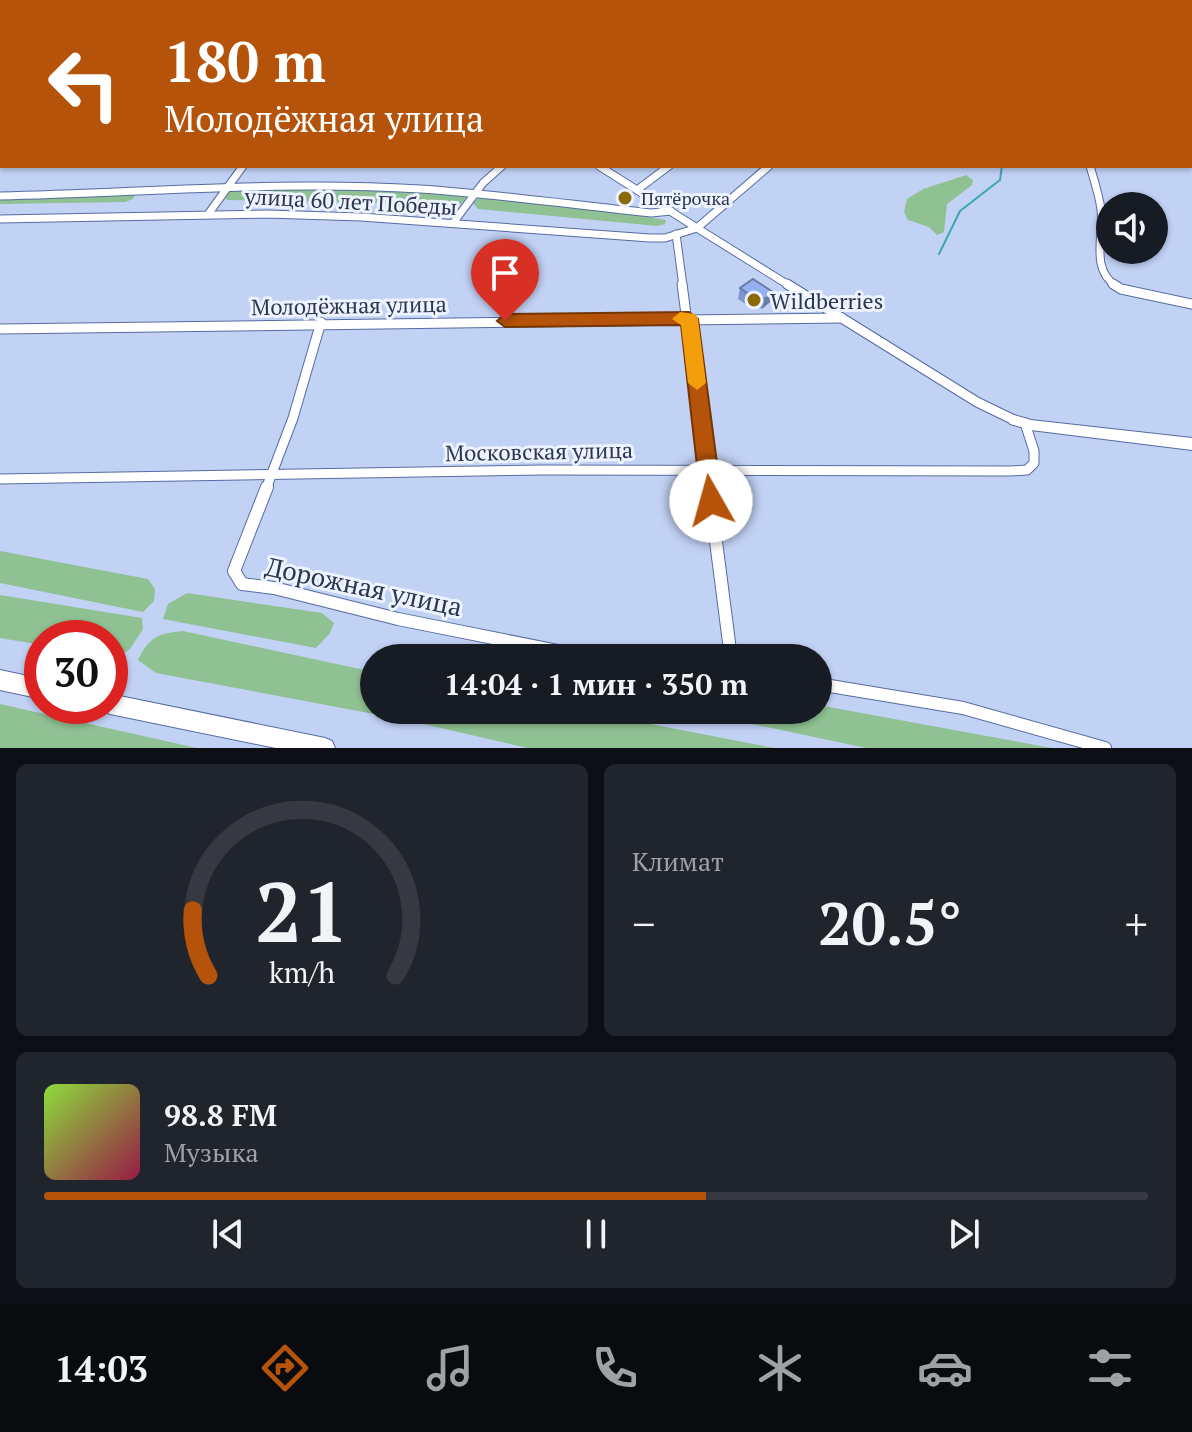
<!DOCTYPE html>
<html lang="ru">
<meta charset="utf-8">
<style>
:root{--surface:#171b24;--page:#20242c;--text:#f1f3f6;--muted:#9ea1a6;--line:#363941;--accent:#b45309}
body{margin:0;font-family:"PT Serif",serif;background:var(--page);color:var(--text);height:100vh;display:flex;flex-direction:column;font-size:30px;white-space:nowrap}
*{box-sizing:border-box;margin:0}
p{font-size:26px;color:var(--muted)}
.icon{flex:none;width:44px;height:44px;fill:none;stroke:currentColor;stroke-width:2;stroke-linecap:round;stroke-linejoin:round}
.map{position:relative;height:748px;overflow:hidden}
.sheet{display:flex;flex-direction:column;gap:16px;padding:16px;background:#0d0f14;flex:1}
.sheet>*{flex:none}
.hud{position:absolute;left:0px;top:0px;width:1192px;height:168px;box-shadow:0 2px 6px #0004;background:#b45309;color:#fff;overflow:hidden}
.tools{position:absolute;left:1096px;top:192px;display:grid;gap:16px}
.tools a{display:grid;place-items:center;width:72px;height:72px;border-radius:50%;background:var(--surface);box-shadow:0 2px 6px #0004;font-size:40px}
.speed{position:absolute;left:24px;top:620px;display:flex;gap:16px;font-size:40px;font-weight:700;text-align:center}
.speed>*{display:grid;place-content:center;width:104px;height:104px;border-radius:50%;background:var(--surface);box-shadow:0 2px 6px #0004;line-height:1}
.speed .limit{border:12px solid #d22;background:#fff;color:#111}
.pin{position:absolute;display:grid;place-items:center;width:68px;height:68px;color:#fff;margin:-82px -34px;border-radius:50% 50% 50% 0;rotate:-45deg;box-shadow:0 0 8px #0007}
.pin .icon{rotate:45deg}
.me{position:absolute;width:88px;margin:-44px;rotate:353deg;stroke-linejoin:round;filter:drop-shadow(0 0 6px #0008)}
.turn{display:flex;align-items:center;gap:28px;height:168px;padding:0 32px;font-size:36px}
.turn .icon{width:104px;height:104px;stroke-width:2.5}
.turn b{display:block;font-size:56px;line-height:68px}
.big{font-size:60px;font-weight:700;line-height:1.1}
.sheet .card{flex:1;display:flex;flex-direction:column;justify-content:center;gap:12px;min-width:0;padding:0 28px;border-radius:12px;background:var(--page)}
.sheet .dial{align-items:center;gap:0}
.dial svg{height:208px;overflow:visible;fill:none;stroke:var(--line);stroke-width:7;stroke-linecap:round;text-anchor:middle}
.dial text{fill:var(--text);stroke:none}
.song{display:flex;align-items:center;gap:24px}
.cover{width:96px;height:96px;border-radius:12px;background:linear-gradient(135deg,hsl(90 70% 55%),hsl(340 70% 35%))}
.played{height:8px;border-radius:4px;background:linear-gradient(90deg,var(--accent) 60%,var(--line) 60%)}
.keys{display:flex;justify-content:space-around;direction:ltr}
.heat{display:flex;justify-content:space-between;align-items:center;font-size:44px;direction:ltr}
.sheet .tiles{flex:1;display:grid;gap:16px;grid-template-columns:1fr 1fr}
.card:last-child{grid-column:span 2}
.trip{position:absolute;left:360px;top:644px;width:472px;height:80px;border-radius:40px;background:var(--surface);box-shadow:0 2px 6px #0004;font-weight:700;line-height:80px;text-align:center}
.tab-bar{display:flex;height:128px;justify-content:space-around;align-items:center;background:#090b0e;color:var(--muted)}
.tab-bar .icon{width:56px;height:56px}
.tab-bar .active{color:var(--accent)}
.tab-bar b{font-size:36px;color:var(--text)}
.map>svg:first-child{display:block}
.green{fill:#8fc192}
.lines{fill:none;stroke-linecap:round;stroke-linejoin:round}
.stream{stroke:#3da6b3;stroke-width:2}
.street-far3-casing{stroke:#566ca1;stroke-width:7}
.street-far2-casing{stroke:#566ca1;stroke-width:9}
.street-far1-casing{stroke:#566ca1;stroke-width:11}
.street-casing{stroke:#566ca1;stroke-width:14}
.secondary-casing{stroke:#566ca1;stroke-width:2}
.primary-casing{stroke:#566ca1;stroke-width:2}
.street-far3{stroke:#fff;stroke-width:6}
.street-far2{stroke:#fff;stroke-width:7}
.street-far1{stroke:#fff;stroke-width:9}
.street{stroke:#fff;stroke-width:12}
.secondary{fill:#fff;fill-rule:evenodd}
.primary{fill:#fff;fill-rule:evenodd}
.wall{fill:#8097ce}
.shaded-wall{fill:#687ba8}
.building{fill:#95b0f0;stroke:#687ba8;stroke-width:2}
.route{fill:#b45309;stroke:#753606;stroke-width:2}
.slow{fill:#f59e0b}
.poi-dot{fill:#8b6a0a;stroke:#edf3ff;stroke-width:3}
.labels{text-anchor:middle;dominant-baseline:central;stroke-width:6;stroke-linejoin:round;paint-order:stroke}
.far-poi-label{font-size:18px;fill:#2c364e;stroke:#edf3ff;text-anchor:start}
.street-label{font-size:22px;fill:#2c364e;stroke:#edf3ff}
.poi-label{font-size:22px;fill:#2c364e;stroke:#edf3ff;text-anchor:start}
.near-street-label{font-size:26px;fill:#2c364e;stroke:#edf3ff}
</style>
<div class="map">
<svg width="1192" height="748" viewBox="0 0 1192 748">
<rect width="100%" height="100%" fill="#c2d2f5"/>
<g class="green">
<path d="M966 175 973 180 972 185 947 204 944 232 937 235 929 227 908 220 904 212 907 199 923 189Z"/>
<path d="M233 187 418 190 468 195 461 204 227 200 224 197Z"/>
<path d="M135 194 133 199 125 202 0 204V198Z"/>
<path d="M481 196 641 213 647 217 666 220 665 224 657 226 478 209 473 203Z"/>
<path d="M0 551 148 579 155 589 154 601 143 612 0 583Z"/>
<path d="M187 593 322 613 334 623 330 633 316 648 163 619 168 604Z"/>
<path d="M0 595 142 618 143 629 130 649 117 658 110 656V638H42V645L0 638Z"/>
<path d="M183 631 374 672V710H578L774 748H527L406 720 156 673 138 660C149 637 159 633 183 631Z"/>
<path d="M0 704 197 748H0Z"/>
<path d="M818 705 1052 748H866L757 725 658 710H818Z"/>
</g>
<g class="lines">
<path class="stream" d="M939 254 960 211 1000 180 1002 166"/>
<g class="street-far3-casing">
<g id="street-far3">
<path d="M797 0 805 2"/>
<path d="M949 0H962"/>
<path d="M181 2 185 0"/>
<path d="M1190 119 1192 123"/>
</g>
</g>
<g class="street-far2-casing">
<g id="street-far2">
<path d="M599 166 697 228"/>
<path d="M769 166 697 228 790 286"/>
<path d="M1090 166C1094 180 1099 195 1101 209 1104 236 1090 269 1116 286"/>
<path d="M637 190 669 166"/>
<path d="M0 196C140 193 280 180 420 189 497 194 574 205 651 213L671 211"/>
<path d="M209 213 243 166"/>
<path d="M0 219 267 214 361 217 650 238H665L697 228"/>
<path d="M453 223 483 183 502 166"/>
<path d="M676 234 683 286"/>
</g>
</g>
<g class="street-far1-casing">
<g id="street-far1">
<path d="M682 284 709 489"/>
<path d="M787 284 977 402 1014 420"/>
<path d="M1113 284 1121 289 1192 304"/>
<path d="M0 329 842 318"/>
<path d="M0 479 543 470 1010 471 1027 470 1034 463V451L1025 423"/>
<path d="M266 489 293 418 321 322"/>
</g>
</g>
<g class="street-casing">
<g id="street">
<path d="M267 487 234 571 242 584 274 588 398 619 593 658"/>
<path d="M709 487 731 658"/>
<path d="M818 684 963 708 1105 748"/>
</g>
</g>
<g class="secondary-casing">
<path id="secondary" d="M1014 415 1031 420 1192 438V450L1031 430 1010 424 1008 420 1010 416Z"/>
</g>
<g class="primary-casing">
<g id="primary">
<path d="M0 670 42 679V699L0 690Z"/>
<path d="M110 694 325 738 332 741 335 748H276L110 714 103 711 101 706H110Z"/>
</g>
</g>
<use href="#street-far3" class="street-far3"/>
<use href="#street-far2" class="street-far2"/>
<use href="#street-far1" class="street-far1"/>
<use href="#street" class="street"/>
<use href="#secondary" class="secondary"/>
<use href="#primary" class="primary"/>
</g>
<path class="wall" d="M753 279 770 302 762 309 754 304 750 307 738 299 740 288Z"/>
<g class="shaded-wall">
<path d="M773 292 770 302 762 309 765 299Z"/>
<path d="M757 294 754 304 750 307 753 297Z"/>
</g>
<path class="building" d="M753 279 773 292 765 299 757 294 753 297 740 288Z"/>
<path class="route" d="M689 312 698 319 722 501 719 508 711 510 704 508 701 501 681 325 505 327 497 321 505 314Z"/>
<path class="slow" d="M680 312 695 314 698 319 706 383 697 390 688 383 681 325 672 319Z"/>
<g class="poi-dot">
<circle cx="625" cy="198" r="8"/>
<circle cx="754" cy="300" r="8"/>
</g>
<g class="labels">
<g class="far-poi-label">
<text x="641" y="198">Пятёрочка</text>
</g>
<g class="street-label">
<text transform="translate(351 201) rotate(3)">улица 60 лет Победы</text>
<text transform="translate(349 305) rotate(-1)">Молодёжная улица</text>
<text transform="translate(539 451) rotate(-1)">Московская улица</text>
</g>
<g class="poi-label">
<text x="770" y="300">Wildberries</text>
</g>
<g class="near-street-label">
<text transform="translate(364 586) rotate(12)">Дорожная улица</text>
</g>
</g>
</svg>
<div class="tools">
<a><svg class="icon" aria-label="sound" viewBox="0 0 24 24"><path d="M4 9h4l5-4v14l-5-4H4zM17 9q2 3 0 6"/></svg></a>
</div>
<div class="speed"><div class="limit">30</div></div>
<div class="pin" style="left:505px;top:321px;background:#d93025"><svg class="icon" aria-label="arrive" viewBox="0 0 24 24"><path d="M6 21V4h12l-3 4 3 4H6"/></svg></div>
<svg class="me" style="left:711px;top:501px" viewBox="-20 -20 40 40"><circle r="19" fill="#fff"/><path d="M0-13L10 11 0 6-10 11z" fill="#b45309"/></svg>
<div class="trip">14:04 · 1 мин · 350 m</div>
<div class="hud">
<div class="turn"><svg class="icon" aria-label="left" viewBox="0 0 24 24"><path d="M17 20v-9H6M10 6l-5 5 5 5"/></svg><div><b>180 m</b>Молодёжная улица</div></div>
</div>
</div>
<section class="sheet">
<div class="tiles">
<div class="card dial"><svg viewBox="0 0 100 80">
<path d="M14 69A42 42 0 1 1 86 69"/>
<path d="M14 69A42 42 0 0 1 8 44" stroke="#b45309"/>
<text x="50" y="56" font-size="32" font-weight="700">21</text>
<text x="50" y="72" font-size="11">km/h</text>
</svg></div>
<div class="card"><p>Климат</p>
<div class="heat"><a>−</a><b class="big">20.5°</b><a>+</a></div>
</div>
<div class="card">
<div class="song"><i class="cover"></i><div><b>98.8 FM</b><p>Музыка</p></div></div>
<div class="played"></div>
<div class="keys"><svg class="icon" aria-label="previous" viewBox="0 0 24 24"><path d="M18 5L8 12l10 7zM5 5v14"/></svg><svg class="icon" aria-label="pause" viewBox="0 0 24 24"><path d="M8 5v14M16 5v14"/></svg><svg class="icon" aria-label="next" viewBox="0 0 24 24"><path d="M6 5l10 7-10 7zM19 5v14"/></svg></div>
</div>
</div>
</section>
<nav class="tab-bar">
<b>14:03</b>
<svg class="icon active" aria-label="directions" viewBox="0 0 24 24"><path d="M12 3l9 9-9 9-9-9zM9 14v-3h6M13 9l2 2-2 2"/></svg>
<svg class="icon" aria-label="music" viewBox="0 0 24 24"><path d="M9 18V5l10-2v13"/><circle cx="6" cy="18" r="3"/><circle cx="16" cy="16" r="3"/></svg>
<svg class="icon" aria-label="phone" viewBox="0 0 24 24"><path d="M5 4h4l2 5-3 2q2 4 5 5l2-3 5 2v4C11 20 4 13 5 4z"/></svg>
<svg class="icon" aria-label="climate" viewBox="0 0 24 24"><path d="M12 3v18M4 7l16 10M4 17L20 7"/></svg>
<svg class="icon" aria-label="car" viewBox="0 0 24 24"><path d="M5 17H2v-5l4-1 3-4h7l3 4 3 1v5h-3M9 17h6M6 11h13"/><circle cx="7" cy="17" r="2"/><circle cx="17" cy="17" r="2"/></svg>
<svg class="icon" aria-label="filters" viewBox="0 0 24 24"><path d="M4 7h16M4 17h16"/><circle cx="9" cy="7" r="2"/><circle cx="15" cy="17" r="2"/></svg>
</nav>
